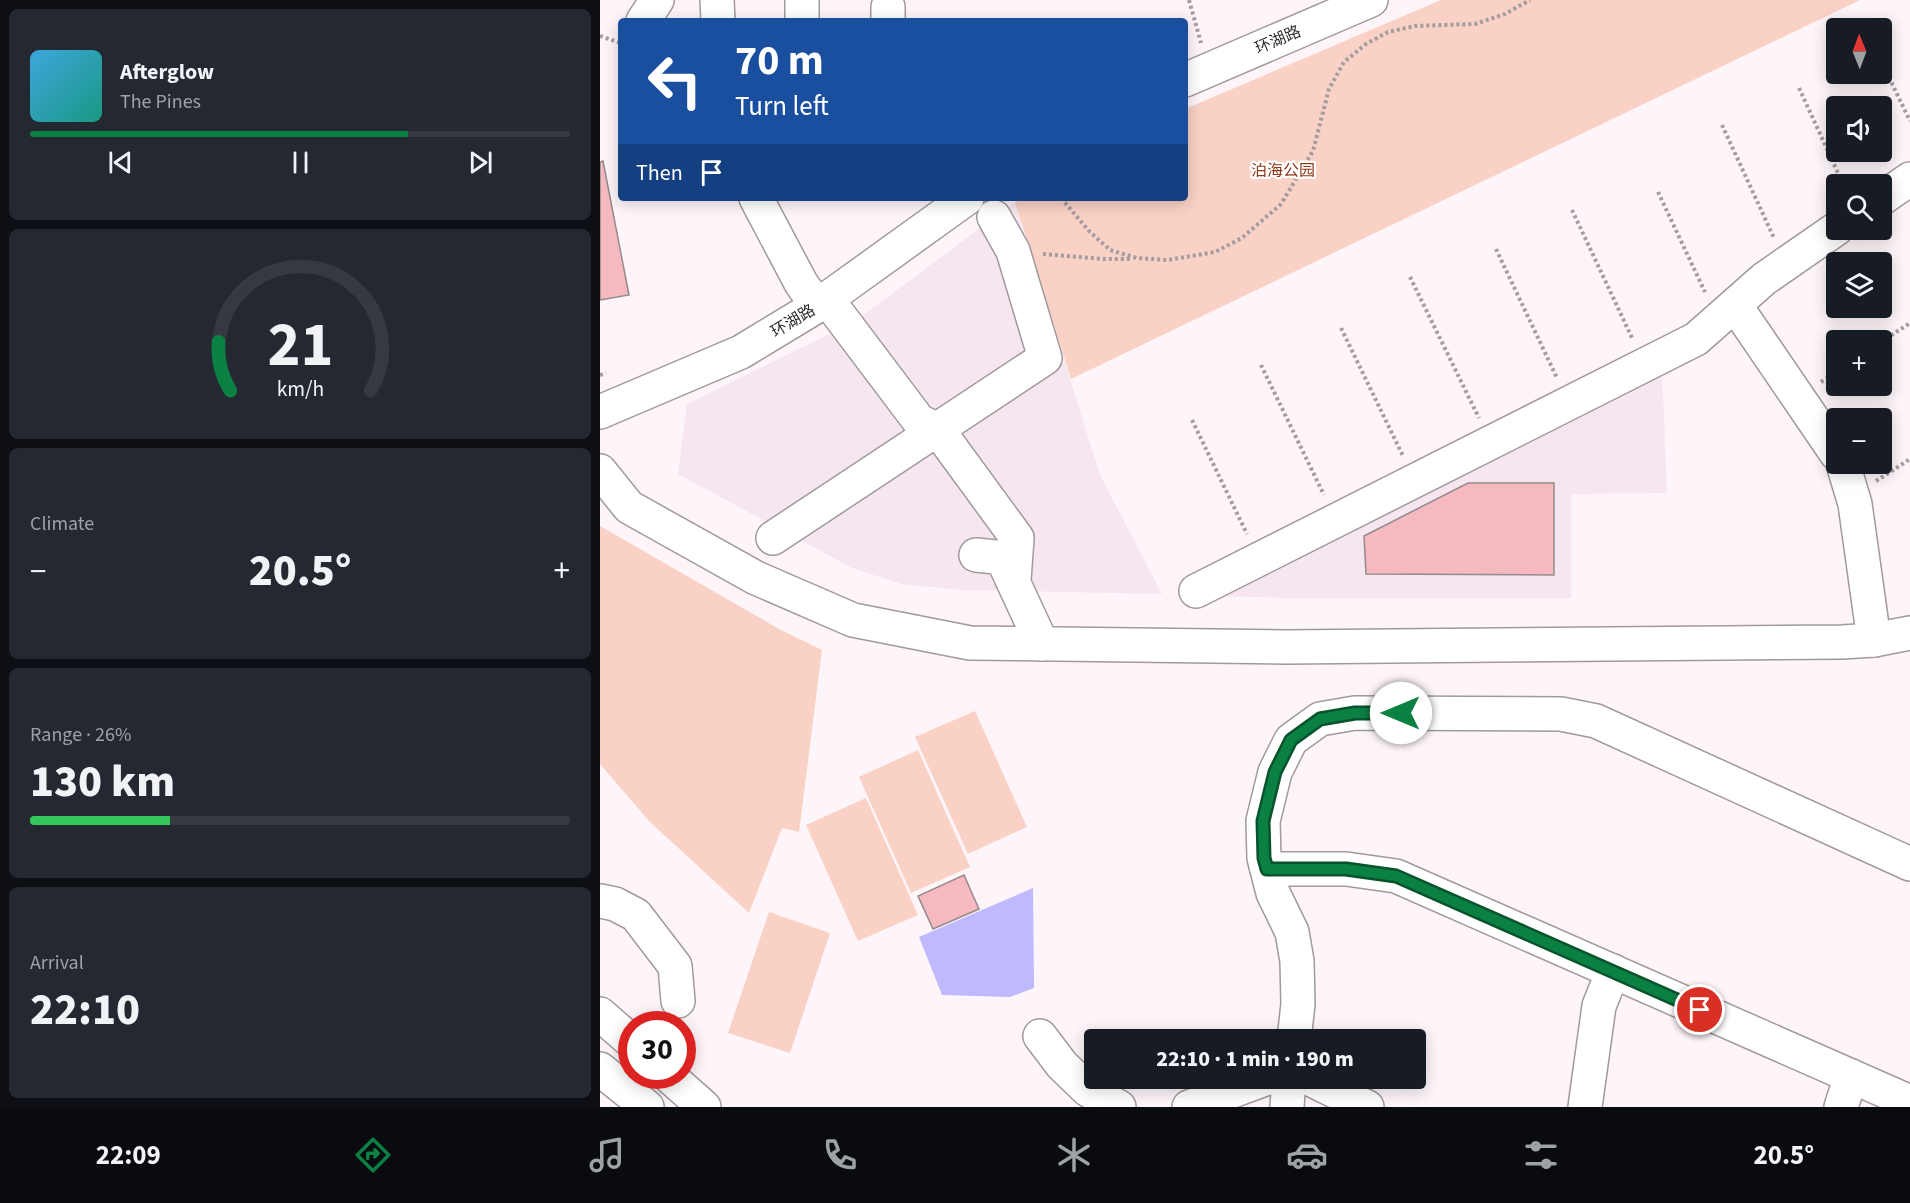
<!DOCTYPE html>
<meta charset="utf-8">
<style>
:root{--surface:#171b24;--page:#242831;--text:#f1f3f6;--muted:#9ea1a6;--line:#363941;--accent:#0b8043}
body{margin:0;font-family:"Source Sans 3","Noto Sans SC",sans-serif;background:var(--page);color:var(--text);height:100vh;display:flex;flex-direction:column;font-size:22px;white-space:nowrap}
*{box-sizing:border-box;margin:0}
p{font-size:20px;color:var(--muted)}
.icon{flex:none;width:33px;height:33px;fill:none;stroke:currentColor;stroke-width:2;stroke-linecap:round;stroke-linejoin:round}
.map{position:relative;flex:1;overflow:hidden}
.drawer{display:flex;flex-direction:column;gap:9px;padding:9px;background:#0d0f14;width:600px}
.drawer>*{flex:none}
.banner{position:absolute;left:18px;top:18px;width:570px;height:183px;border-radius:6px;box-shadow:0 3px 15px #0003;background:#1a4fa0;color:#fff;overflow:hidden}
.needle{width:39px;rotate:359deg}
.tools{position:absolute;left:1226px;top:18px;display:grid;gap:12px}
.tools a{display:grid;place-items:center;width:66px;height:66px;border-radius:6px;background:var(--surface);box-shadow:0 3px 15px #0003;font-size:30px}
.speed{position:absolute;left:18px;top:1011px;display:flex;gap:12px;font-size:30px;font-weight:700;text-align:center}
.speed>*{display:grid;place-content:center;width:78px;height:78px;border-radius:50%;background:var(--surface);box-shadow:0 3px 15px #0003;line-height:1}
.speed .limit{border:9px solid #d22;background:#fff;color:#111}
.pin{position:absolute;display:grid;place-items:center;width:51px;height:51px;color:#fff;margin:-26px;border:3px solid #fff;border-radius:50%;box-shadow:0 2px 6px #0007}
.me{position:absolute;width:66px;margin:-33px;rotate:270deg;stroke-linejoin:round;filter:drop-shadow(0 0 4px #0008)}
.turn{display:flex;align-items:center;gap:21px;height:126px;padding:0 18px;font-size:27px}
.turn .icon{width:78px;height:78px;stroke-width:2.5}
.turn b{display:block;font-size:42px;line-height:51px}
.then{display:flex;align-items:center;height:57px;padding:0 18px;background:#0003;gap:12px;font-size:22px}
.big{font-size:45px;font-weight:800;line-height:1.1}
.drawer .tile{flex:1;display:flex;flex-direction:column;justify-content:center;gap:9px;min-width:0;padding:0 21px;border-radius:9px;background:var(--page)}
.drawer .dial{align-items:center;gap:0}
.dial svg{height:156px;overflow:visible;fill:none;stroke:var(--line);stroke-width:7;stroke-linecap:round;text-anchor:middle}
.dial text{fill:var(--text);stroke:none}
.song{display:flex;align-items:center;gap:18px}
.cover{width:72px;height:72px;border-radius:9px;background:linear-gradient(135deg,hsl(200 70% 55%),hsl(170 70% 35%))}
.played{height:6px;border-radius:3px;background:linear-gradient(90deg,var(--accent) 70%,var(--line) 70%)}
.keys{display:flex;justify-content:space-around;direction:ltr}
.heat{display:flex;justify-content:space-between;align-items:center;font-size:33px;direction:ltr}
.charge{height:9px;border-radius:4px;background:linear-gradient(90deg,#34c759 26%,var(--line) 0)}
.trip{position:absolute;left:484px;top:1029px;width:342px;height:60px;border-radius:6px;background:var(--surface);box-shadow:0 3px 15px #0003;font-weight:800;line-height:60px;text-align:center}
.tabs{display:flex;height:96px;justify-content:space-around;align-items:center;background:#090b0e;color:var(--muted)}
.tabs .icon{width:42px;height:42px}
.tabs .selected{color:var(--accent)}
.tabs b{font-size:27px;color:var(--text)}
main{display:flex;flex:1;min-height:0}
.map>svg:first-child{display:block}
.built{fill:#f6e6ef}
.green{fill:#f9d2c5}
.water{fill:#bfb9ff}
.building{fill:#f7b9c0;stroke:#938a8b;stroke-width:1.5}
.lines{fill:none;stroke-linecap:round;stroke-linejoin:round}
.minor-casing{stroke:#a1999d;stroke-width:36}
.major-casing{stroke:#a1999d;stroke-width:36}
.path{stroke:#a39ca0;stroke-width:4;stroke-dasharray:3 3;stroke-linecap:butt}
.minor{stroke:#fff;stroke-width:33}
.major{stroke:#fff;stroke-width:33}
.route-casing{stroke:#07532c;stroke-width:15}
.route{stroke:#0b8043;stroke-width:10}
.labels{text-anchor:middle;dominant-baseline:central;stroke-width:4.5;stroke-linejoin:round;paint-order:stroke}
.street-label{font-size:16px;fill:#2f2c2e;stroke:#fff}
.park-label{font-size:16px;fill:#8b381a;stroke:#fff}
</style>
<main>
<section class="drawer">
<div class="tile">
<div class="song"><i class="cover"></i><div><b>Afterglow</b><p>The Pines</p></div></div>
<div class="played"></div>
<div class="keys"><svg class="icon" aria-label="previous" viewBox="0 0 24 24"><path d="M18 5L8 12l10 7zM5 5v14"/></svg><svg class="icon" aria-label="pause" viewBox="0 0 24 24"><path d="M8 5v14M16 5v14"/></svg><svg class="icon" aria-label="next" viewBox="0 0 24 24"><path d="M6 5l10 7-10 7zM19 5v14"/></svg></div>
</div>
<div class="tile dial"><svg viewBox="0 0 100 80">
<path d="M14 69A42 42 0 1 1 86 69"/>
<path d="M14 69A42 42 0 0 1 8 44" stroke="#0b8043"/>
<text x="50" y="56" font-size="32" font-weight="700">21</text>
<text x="50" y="72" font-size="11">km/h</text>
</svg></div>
<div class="tile"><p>Climate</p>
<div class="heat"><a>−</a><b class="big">20.5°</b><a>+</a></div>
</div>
<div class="tile"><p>Range · 26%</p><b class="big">130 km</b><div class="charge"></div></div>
<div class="tile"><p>Arrival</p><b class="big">22:10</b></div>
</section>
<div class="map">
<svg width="1310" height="1107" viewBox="0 0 1310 1107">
<rect width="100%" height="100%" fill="#fef5fa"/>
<g class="built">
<path d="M415 202 500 475 562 594 363 590 301 584 252 568 78 474 87 404 254 322Z"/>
<path d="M1062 369 1067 493 971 494V598H686L615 596Z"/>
</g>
<g class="green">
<path d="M841 0H1260L471 379 415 202 421 198H585V109Z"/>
<path d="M0 526 179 629 222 650 199 832 182 828 149 913 50 822 0 764Z"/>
<path d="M375 711 427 827 368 854 315 737Z"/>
<path d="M318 750 370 867 311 893 259 777Z"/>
<path d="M266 798 318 915 258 941 206 825Z"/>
<path d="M169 912 230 933 190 1053 128 1033Z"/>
</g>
<path class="water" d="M433 888 434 988 410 997 342 995 319 937Z"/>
<g class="building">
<path d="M3 161 29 295 0 300V162Z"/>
<path d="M868 483H954V575L766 574 764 536Z"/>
<path d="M364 875 379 909 333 929 318 896Z"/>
</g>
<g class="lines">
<g class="minor-casing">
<g id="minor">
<path d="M117 0 118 21"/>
<path d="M202 0V21"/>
<path d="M43 21 57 0"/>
<path d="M288 21V7"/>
<path d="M585 80 771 0"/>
<path d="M156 198 201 283 217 306"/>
<path d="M1281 199 1310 179"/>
<path d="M227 299 319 421 338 430 417 538 414 580"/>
<path d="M1135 305 1236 453"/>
<path d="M0 412 141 352 217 306 367 198"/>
<path d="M1243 464 1255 504 1274 640"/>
<path d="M0 471 29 507 156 578 253 620 370 643 685 647 1242 642 1274 640 1310 633"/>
<path d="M173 538 445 358 413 251 394 217"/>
<path d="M376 555 396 557 404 562 442 644"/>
<path d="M596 591 1096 339 1164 279 1236 229"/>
<path d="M667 869H746L796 876 1310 1102"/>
<path d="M0 901 15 904 36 915 75 966 78 1001"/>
<path d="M0 1014 32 1042"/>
<path d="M440 1036 462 1065 488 1090 519 1107"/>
<path d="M694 1040 698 1004 697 961 692 932 673 893 664 858 663 821 675 772 691 740 720 719 755 713 961 714 996 721 1310 864"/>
<path d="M69 1076 104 1107"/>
<path d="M708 1078 767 1107"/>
<path d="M589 1107 668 1078"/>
<path d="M687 1107 689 1078"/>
<path d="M985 1107 999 1006 1013 971"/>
<path d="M1241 1107 1251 1076"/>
</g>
</g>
<g class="major-casing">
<path id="major" d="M0 1069 47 1107"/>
</g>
<g class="path">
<path d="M589 0 601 43"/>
<path d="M0 36 21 43"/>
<path d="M1281 61 1310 121"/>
<path d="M1199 88 1243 184"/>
<path d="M1122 125 1174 238"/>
<path d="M1058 192 1105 292"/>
<path d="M461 198 489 231 510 250 537 258 568 260 615 252 642 238 681 204 713 151 729 89 744 62 766 44 788 32 815 26 875 24 905 14 930 0"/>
<path d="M972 210 1033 340"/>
<path d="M896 249 957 378"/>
<path d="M443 254 503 259H532"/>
<path d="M810 277 879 418"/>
<path d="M741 328 803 456"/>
<path d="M1281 342 1310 323"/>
<path d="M661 365 724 495"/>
<path d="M0 375 6 373"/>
<path d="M1221 382 1236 372"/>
<path d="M592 420 647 534"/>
<path d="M1276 481 1310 459"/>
</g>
<use href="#minor" class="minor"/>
<use href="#major" class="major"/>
</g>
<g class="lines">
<g class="route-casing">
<path id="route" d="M801 713H755L720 719 691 740 675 772 663 821 664 858 667 869H746L796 876 1100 1010"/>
</g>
<use href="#route" class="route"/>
</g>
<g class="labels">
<g class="street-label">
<text transform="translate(678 40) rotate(-23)">环湖路</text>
<text transform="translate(193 321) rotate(-31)">环湖路</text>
</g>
<g class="park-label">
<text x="683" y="171">泊海公园</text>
</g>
</g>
</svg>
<div class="tools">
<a><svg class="needle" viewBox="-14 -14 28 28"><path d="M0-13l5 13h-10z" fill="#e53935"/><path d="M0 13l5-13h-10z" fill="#9ea1a6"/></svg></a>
<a><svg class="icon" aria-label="sound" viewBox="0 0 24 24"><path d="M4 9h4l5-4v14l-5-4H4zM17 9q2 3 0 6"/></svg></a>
<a><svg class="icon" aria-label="search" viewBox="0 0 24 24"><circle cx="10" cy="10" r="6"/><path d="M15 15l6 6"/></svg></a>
<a><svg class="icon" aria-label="layers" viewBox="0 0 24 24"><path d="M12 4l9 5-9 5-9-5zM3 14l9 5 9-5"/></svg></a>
<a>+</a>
<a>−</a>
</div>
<div class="speed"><div class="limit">30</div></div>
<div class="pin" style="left:1100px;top:1010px;background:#d93025"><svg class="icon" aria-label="arrive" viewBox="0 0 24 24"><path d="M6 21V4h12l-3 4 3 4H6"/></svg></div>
<svg class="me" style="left:801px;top:713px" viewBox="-20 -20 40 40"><circle r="19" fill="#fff"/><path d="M0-13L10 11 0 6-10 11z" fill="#0b8043"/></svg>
<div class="trip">22:10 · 1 min · 190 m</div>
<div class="banner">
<div class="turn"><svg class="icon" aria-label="left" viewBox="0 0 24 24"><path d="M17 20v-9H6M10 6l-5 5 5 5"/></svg><div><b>70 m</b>Turn left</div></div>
<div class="then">Then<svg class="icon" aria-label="arrive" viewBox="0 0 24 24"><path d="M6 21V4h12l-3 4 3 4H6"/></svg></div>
</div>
</div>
</main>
<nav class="tabs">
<b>22:09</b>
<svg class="icon selected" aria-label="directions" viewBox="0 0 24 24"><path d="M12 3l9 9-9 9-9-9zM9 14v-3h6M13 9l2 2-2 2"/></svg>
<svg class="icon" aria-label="music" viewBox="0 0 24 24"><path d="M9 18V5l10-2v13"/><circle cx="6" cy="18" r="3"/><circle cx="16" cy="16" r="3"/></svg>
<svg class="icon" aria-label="phone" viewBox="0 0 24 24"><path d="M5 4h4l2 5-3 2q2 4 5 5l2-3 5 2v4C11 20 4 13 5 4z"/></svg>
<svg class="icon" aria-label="climate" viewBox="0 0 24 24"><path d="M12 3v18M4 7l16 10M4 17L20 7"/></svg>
<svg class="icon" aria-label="car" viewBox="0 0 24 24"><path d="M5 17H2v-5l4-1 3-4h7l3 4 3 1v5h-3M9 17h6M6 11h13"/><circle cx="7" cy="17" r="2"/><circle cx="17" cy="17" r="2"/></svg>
<svg class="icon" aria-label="filters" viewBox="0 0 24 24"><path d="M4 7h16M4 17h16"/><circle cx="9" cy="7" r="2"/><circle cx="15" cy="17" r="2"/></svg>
<b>20.5°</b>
</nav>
